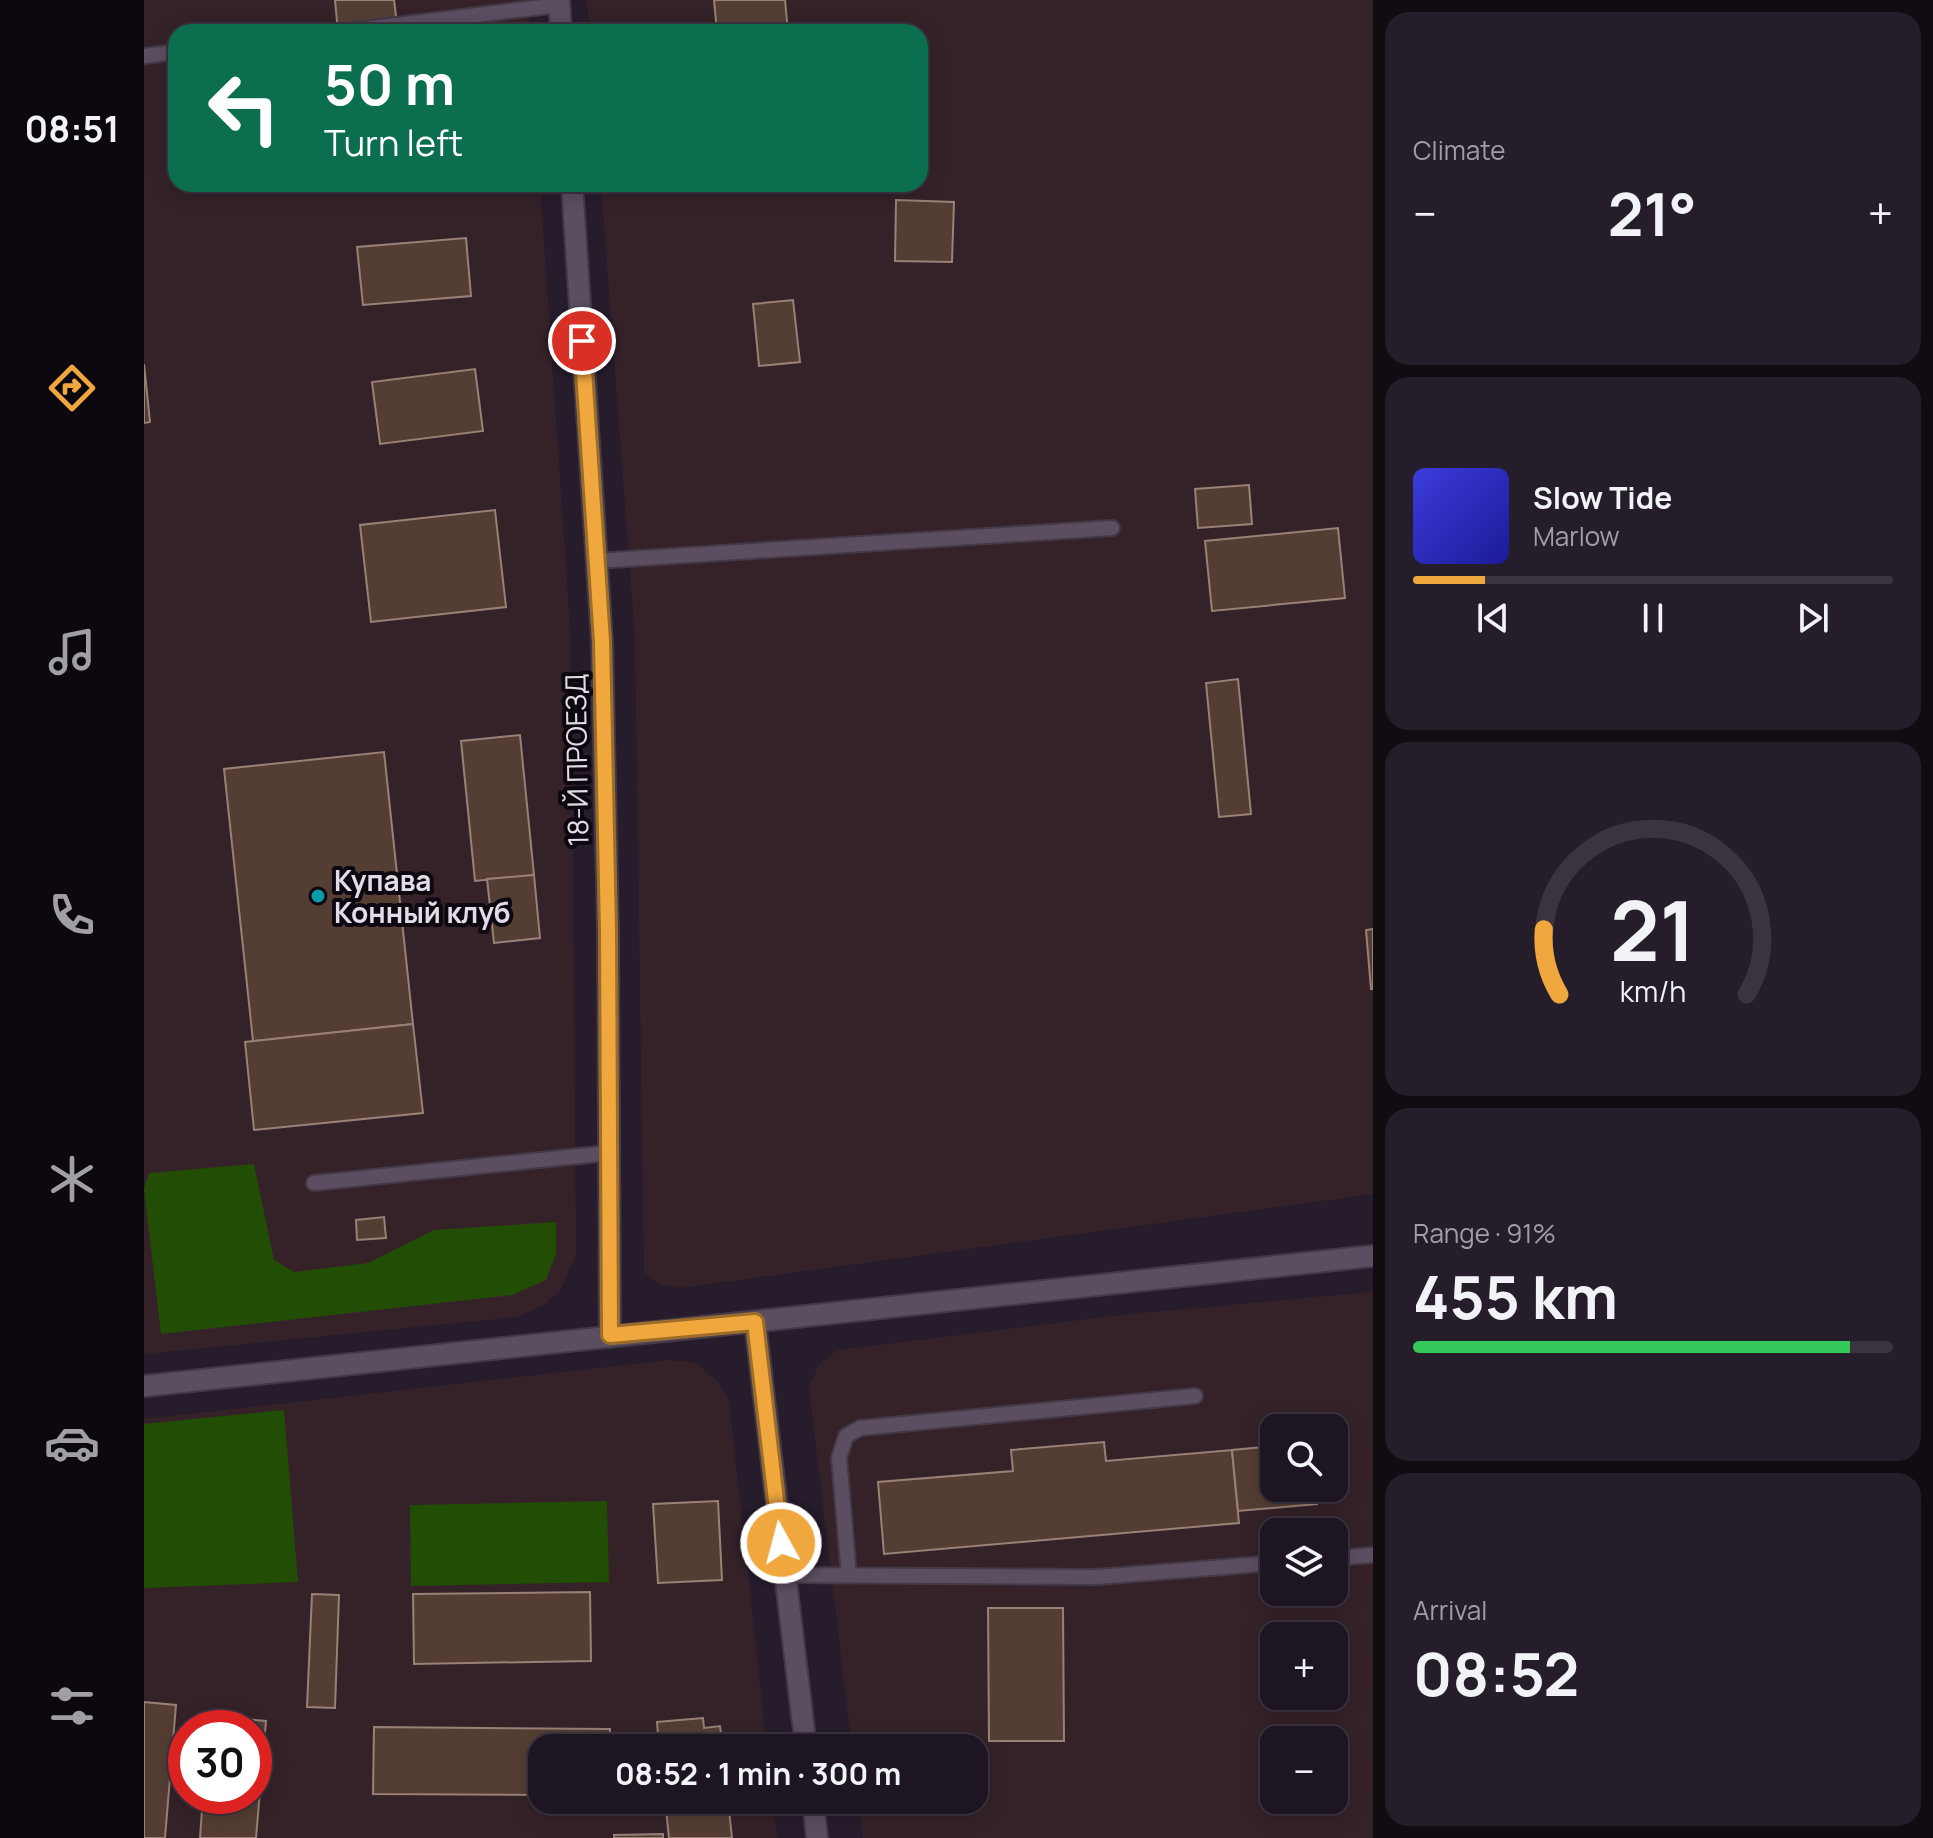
<!DOCTYPE html>
<meta charset="utf-8">
<style>
:root{--surface:#1d1521;--page:#251e2a;--text:#f1f3f6;--muted:#a09fa5;--line:#3b343f;--accent:#efa73e}
body{margin:0;font-family:Manrope,sans-serif;background:var(--page);color:var(--text);height:100vh;display:flex;flex-direction:column;font-size:30px;white-space:nowrap}
*{box-sizing:border-box;margin:0}
p{font-size:26px;color:var(--muted)}
.icon{flex:none;width:44px;height:44px;fill:none;stroke:currentColor;stroke-width:2;stroke-linecap:round;stroke-linejoin:round}
.map{position:relative;flex:1;overflow:hidden}
.details{display:flex;flex-direction:column;gap:12px;padding:12px;background:#100c12;width:560px}
.details>*{flex:none}
.hud{position:absolute;left:24px;top:24px;width:760px;height:168px;border-radius:24px;box-shadow:0 4px 20px #0003,0 0 0 2px var(--line);background:#0b6e4f;color:#fff;overflow:hidden}
.buttons{position:absolute;left:1116px;top:1414px;display:grid;gap:16px}
.buttons a{display:grid;place-items:center;width:88px;height:88px;border-radius:16px;background:var(--surface);box-shadow:0 4px 20px #0003,0 0 0 2px var(--line);font-size:40px}
.speed{position:absolute;left:24px;top:1710px;display:flex;gap:16px;font-size:40px;font-weight:700;text-align:center}
.speed>*{display:grid;place-content:center;width:104px;height:104px;border-radius:50%;background:var(--surface);box-shadow:0 4px 20px #0003,0 0 0 2px var(--line);line-height:1}
.speed .limit{border:12px solid #d22;background:#fff;color:#111}
.pin{position:absolute;display:grid;place-items:center;width:68px;height:68px;color:#fff;margin:-34px;border:4px solid #fff;border-radius:50%;box-shadow:0 2px 8px #0007}
.me{position:absolute;width:88px;margin:-44px;rotate:353deg;stroke-linejoin:round;filter:drop-shadow(0 0 6px #0008)}
.turn{display:flex;align-items:center;gap:28px;height:168px;padding:0 24px;font-size:36px}
.turn .icon{width:104px;height:104px;stroke-width:2.5}
.turn b{display:block;font-size:56px;line-height:68px}
.big{font-size:60px;font-weight:700;line-height:1.1}
.details .tile{flex:1;display:flex;flex-direction:column;justify-content:center;gap:12px;min-width:0;padding:0 28px;border-radius:24px;background:var(--page)}
.details .dial{align-items:center;gap:0}
.dial svg{height:208px;overflow:visible;fill:none;stroke:var(--line);stroke-width:7;stroke-linecap:round;text-anchor:middle}
.dial text{fill:var(--text);stroke:none}
.song{display:flex;align-items:center;gap:24px}
.cover{width:96px;height:96px;border-radius:12px;background:linear-gradient(135deg,hsl(240 70% 55%),hsl(240 70% 35%))}
.played{height:8px;border-radius:4px;background:linear-gradient(90deg,var(--accent) 15%,var(--line) 15%)}
.keys{display:flex;justify-content:space-around;direction:ltr}
.heat{display:flex;justify-content:space-between;align-items:center;font-size:44px;direction:ltr}
.charge{height:12px;border-radius:6px;background:linear-gradient(90deg,#34c759 91%,var(--line) 0)}
.trip{position:absolute;left:384px;top:1734px;width:460px;height:80px;border-radius:24px;background:var(--surface);box-shadow:0 4px 20px #0003,0 0 0 2px var(--line);font-weight:700;line-height:80px;text-align:center}
main{display:flex;flex:1;min-height:0}
.menu{display:flex;flex-direction:column;width:144px;justify-content:space-around;align-items:center;background:#0c080d;color:var(--muted)}
.menu .icon{width:56px;height:56px}
.menu .current{color:var(--accent)}
.menu b{font-size:36px;color:var(--text)}
.map>svg:first-child{display:block}
.industrial{fill:#342228;fill-rule:evenodd}
.green{fill:#224d05}
.building{fill:#543e34;stroke:#9a8177;stroke-width:2}
.lines{fill:none;stroke-linecap:round;stroke-linejoin:round}
.lane-casing{stroke:#433947;stroke-width:18}
.street-casing{stroke:#433947;stroke-width:24}
.lane{stroke:#5b4e61;stroke-width:14}
.street{stroke:#5b4e61;stroke-width:20}
.route-casing{stroke:#9b6d28;stroke-width:20}
.route{stroke:#efa73e;stroke-width:14}
.culture-dot{fill:#0f9aa8;stroke:#0d080f;stroke-width:3}
.labels{text-anchor:middle;dominant-baseline:central;stroke-width:8;stroke-linejoin:round;paint-order:stroke}
.street-label{font-size:28px;fill:#e3dbe7;stroke:#0d080f}
.poi-label{font-size:28px;font-weight:bold;fill:#e3dbe7;stroke:#0d080f;text-anchor:start}
</style>
<main>
<nav class="menu">
<b>08:51</b>
<svg class="icon current" aria-label="directions" viewBox="0 0 24 24"><path d="M12 3l9 9-9 9-9-9zM9 14v-3h6M13 9l2 2-2 2"/></svg>
<svg class="icon" aria-label="music" viewBox="0 0 24 24"><path d="M9 18V5l10-2v13"/><circle cx="6" cy="18" r="3"/><circle cx="16" cy="16" r="3"/></svg>
<svg class="icon" aria-label="phone" viewBox="0 0 24 24"><path d="M5 4h4l2 5-3 2q2 4 5 5l2-3 5 2v4C11 20 4 13 5 4z"/></svg>
<svg class="icon" aria-label="climate" viewBox="0 0 24 24"><path d="M12 3v18M4 7l16 10M4 17L20 7"/></svg>
<svg class="icon" aria-label="car" viewBox="0 0 24 24"><path d="M5 17H2v-5l4-1 3-4h7l3 4 3 1v5h-3M9 17h6M6 11h13"/><circle cx="7" cy="17" r="2"/><circle cx="17" cy="17" r="2"/></svg>
<svg class="icon" aria-label="filters" viewBox="0 0 24 24"><path d="M4 7h16M4 17h16"/><circle cx="9" cy="7" r="2"/><circle cx="15" cy="17" r="2"/></svg>
</nav>
<div class="map">
<svg width="1229" height="1838" viewBox="0 0 1229 1838">
<rect width="100%" height="100%" fill="#271c2c"/>
<g class="industrial">
<path d="M0 0H384L386 32H32V184H396L427 642 432 1255 417 1289 400 1305 373 1317 0 1354Z"/>
<path d="M443 0H1229V1194L536 1288 515 1284 500 1272 491 639 457 184H776V32H446Z"/>
<path d="M1229 1292V1838H719L715 1800H830V1748H708L665 1388 675 1364 694 1350 976 1315ZM1130 1428H1190V1488H1130ZM1130 1532H1190V1592H1130ZM1130 1636H1190V1696H1130ZM1130 1740H1190V1800H1130Z"/>
<path d="M527 1360 552 1363 573 1381 585 1401 623 1748H398V1800H629L633 1838H0V1419ZM42 1728H110V1796H42Z"/>
</g>
<g class="green">
<path d="M110 1164 130 1260 150 1272 224 1263 290 1230 412 1222V1254L402 1280 368 1295 17 1334 0 1189 5 1173Z"/>
<path d="M140 1410 154 1582 0 1588V1424Z"/>
<path d="M463 1501 465 1582 267 1586 266 1505Z"/>
</g>
<g class="building">
<path d="M191 0H250L254 32H194Z"/>
<path d="M570 0H641L644 32H573Z"/>
<path d="M752 200 810 202 808 262 751 261Z"/>
<path d="M322 238 327 296 219 305 213 247Z"/>
<path d="M649 300 656 362 615 366 609 304Z"/>
<path d="M0 364 6 422 0 423Z"/>
<path d="M331 369 339 431 236 444 228 382Z"/>
<path d="M1105 485 1108 524 1054 528 1051 489Z"/>
<path d="M351 510 362 607 227 622 216 525Z"/>
<path d="M1194 528 1201 598 1068 611 1061 541Z"/>
<path d="M1094 679 1107 814 1075 817 1062 683Z"/>
<path d="M376 735 390 875 331 881 317 741Z"/>
<path d="M240 752 269 1024 109 1041 80 769Z"/>
<path d="M390 875 396 938 350 943 343 879Z"/>
<path d="M1229 929V989H1227L1222 930Z"/>
<path d="M269 1024 279 1113 110 1130 101 1042Z"/>
<path d="M240 1217 242 1238 213 1240 212 1220Z"/>
<path d="M960 1442 962 1461 1088 1450 1095 1523 740 1554 734 1482 869 1471 867 1450Z"/>
<path d="M1130 1446V1488H1172L1173 1504 1094 1511 1088 1450Z"/>
<path d="M574 1501 578 1580 514 1583 509 1504Z"/>
<path d="M446 1592 447 1661 270 1664 269 1594Z"/>
<path d="M168 1594 195 1595 191 1708 163 1707Z"/>
<path d="M844 1608H919L920 1741H845Z"/>
<path d="M0 1702 32 1705 21 1838H0Z"/>
<path d="M66 1716 122 1721 112 1838H56L59 1796H110V1728H65Z"/>
<path d="M559 1718 560 1728 576 1726 579 1748H515L513 1722Z"/>
<path d="M230 1727 466 1729V1748H398V1795L229 1794Z"/>
<path d="M521 1800H584L588 1838H525Z"/>
<path d="M519 1834V1838H470V1835Z"/>
</g>
<g class="lines">
<g class="lane-casing">
<g id="lane">
<path d="M195 32 415 5"/>
<path d="M0 56 32 52"/>
<path d="M452 561 968 528"/>
<path d="M170 1183 465 1153"/>
<path d="M1190 1558 1229 1555"/>
<path d="M640 1575 953 1577 1130 1563"/>
<path d="M705 1575 695 1458 702 1436 716 1428 1051 1396"/>
</g>
</g>
<g class="street-casing">
<g id="street">
<path d="M415 0 417 32"/>
<path d="M428 184 458 641 464 931 466 1335"/>
<path d="M611 1322 662 1748"/>
<path d="M0 1386 1229 1256"/>
<path d="M669 1800 673 1838"/>
</g>
</g>
<use href="#lane" class="lane"/>
<use href="#street" class="street"/>
</g>
<g class="lines">
<g class="route-casing">
<path id="route" d="M438 341 458 641 464 931 466 1335 611 1322 637 1543"/>
</g>
<use href="#route" class="route"/>
</g>
<circle class="culture-dot" cx="174" cy="896" r="8"/>
<g class="labels">
<g class="street-label">
<text transform="translate(432 760) rotate(-91)">18-Й ПРОЕЗД</text>
</g>
<g class="poi-label">
<text x="190" y="880">Купава<tspan x="190" dy="32">Конный клуб</tspan></text>
</g>
</g>
</svg>
<div class="buttons">
<a><svg class="icon" aria-label="search" viewBox="0 0 24 24"><circle cx="10" cy="10" r="6"/><path d="M15 15l6 6"/></svg></a>
<a><svg class="icon" aria-label="layers" viewBox="0 0 24 24"><path d="M12 4l9 5-9 5-9-5zM3 14l9 5 9-5"/></svg></a>
<a>+</a>
<a>−</a>
</div>
<div class="speed"><div class="limit">30</div></div>
<div class="pin" style="left:438px;top:341px;background:#d93025"><svg class="icon" aria-label="arrive" viewBox="0 0 24 24"><path d="M6 21V4h12l-3 4 3 4H6"/></svg></div>
<svg class="me" style="left:637px;top:1543px" viewBox="-20 -20 40 40"><circle r="17" fill="#efa73e" stroke="#fff" stroke-width="3"/><path d="M0-11L8 9 0 5-8 9z" fill="#fff"/></svg>
<div class="trip">08:52 · 1 min · 300 m</div>
<div class="hud">
<div class="turn"><svg class="icon" aria-label="left" viewBox="0 0 24 24"><path d="M17 20v-9H6M10 6l-5 5 5 5"/></svg><div><b>50 m</b>Turn left</div></div>
</div>
</div>
<section class="details">
<div class="tile"><p>Climate</p>
<div class="heat"><a>−</a><b class="big">21°</b><a>+</a></div>
</div>
<div class="tile">
<div class="song"><i class="cover"></i><div><b>Slow Tide</b><p>Marlow</p></div></div>
<div class="played"></div>
<div class="keys"><svg class="icon" aria-label="previous" viewBox="0 0 24 24"><path d="M18 5L8 12l10 7zM5 5v14"/></svg><svg class="icon" aria-label="pause" viewBox="0 0 24 24"><path d="M8 5v14M16 5v14"/></svg><svg class="icon" aria-label="next" viewBox="0 0 24 24"><path d="M6 5l10 7-10 7zM19 5v14"/></svg></div>
</div>
<div class="tile dial"><svg viewBox="0 0 100 80">
<path d="M14 69A42 42 0 1 1 86 69"/>
<path d="M14 69A42 42 0 0 1 8 44" stroke="#efa73e"/>
<text x="50" y="56" font-size="32" font-weight="700">21</text>
<text x="50" y="72" font-size="11">km/h</text>
</svg></div>
<div class="tile"><p>Range · 91%</p><b class="big">455 km</b><div class="charge"></div></div>
<div class="tile"><p>Arrival</p><b class="big">08:52</b></div>
</section>
</main>
